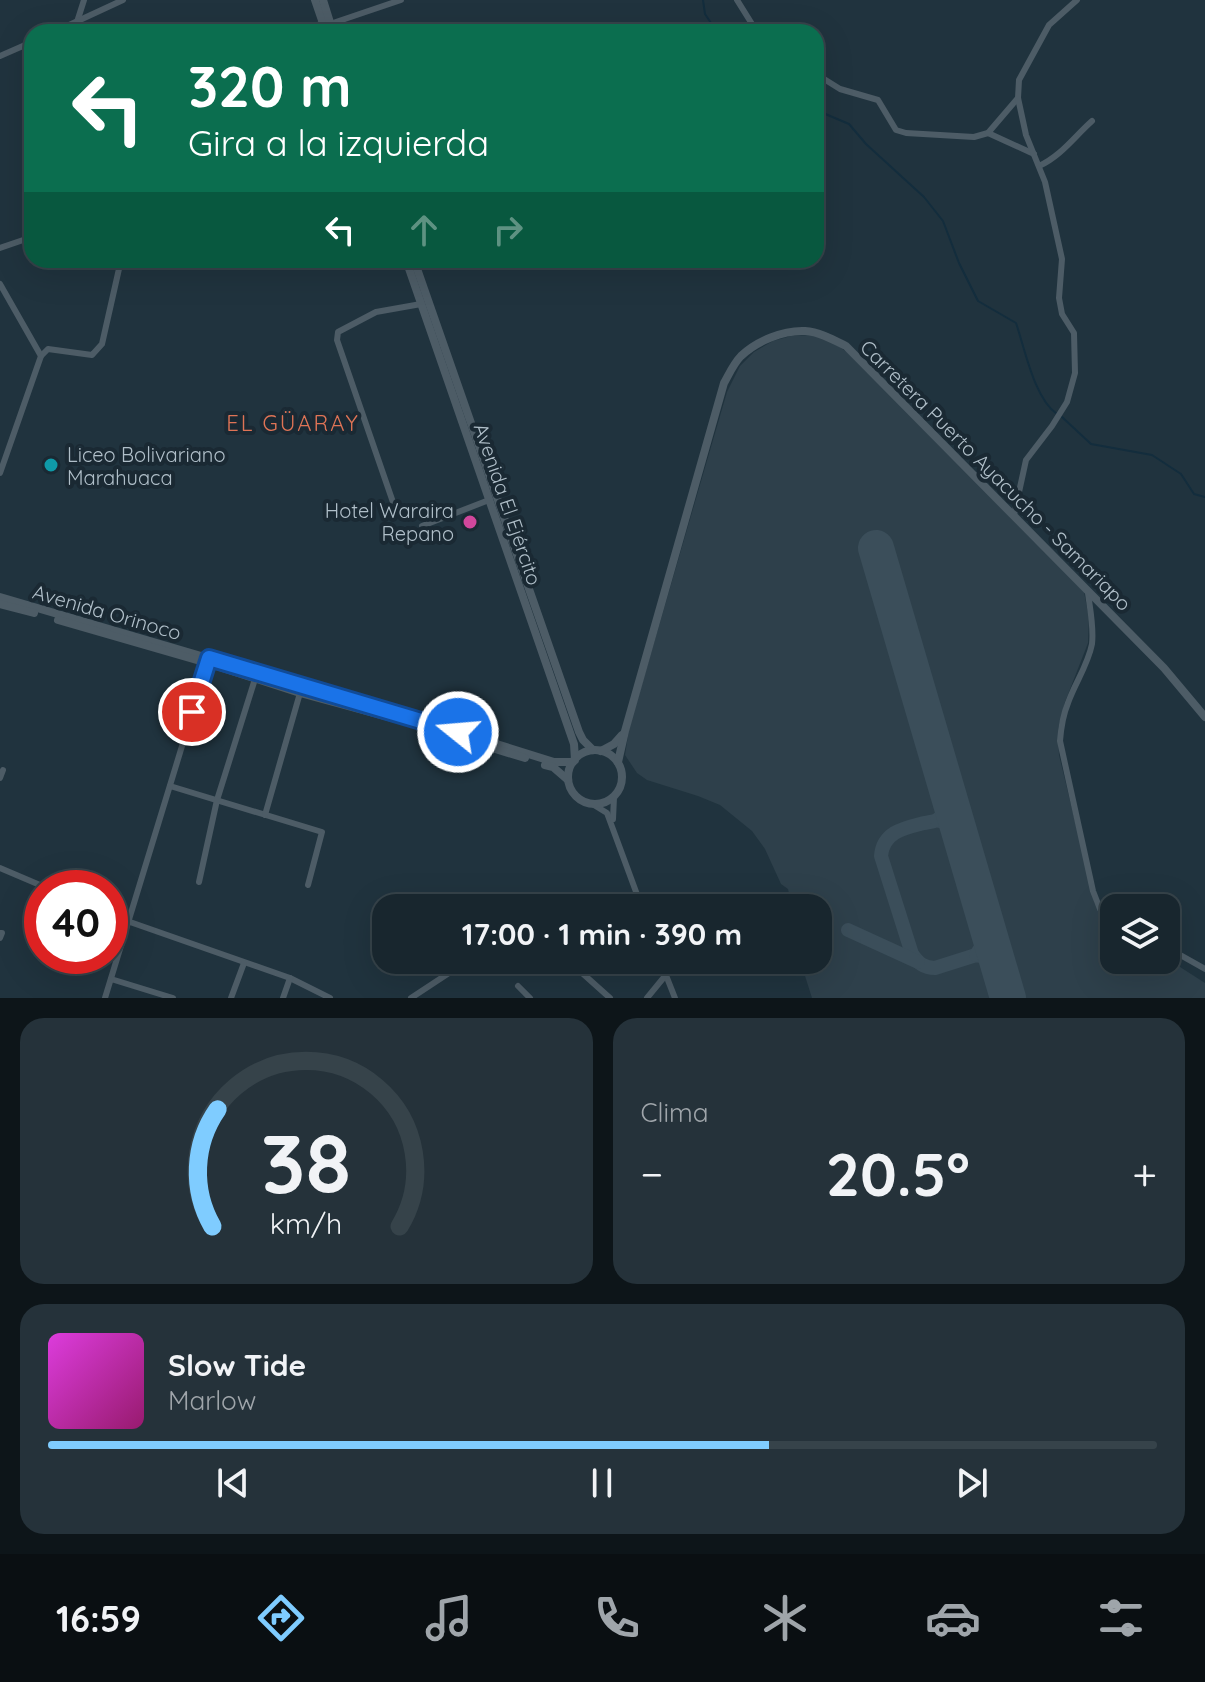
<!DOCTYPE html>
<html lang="es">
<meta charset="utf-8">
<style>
:root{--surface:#18262e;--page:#25323a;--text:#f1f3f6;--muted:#9fa5aa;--line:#36434a;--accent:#7fccff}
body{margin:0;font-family:Quicksand,sans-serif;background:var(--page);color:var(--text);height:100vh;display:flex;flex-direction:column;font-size:30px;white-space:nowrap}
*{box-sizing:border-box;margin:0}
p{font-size:26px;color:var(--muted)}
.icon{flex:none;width:44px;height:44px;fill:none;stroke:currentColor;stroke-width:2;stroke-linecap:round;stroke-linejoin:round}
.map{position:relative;height:998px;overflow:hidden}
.sheet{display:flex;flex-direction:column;gap:20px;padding:20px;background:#0d1519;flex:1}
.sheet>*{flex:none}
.top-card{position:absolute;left:24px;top:24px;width:800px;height:244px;border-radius:24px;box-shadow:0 8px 32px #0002,0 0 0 2px var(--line);background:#0b6e4f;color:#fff;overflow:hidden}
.buttons{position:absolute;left:1100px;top:894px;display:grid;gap:16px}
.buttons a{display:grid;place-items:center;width:80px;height:80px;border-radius:16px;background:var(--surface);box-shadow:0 8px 32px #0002,0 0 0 2px var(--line);font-size:40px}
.speed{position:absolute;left:24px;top:870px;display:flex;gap:16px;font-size:40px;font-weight:700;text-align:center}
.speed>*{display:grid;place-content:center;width:104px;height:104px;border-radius:50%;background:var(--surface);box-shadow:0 8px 32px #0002,0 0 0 2px var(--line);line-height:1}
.speed .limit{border:12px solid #d22;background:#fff;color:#111}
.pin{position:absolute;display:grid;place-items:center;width:68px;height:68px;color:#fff;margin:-34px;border:4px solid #fff;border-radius:50%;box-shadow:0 2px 8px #0007}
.me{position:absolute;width:88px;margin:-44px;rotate:287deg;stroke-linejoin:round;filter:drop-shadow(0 0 6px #0008)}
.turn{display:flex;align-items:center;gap:28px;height:168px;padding:0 32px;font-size:36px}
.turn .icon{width:104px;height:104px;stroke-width:2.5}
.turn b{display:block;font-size:56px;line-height:68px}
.lanes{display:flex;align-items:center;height:76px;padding:0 32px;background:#0003;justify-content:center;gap:40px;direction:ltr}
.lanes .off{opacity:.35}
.big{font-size:60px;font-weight:700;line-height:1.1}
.sheet .widget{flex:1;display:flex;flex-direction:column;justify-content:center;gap:12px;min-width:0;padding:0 28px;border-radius:24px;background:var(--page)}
.sheet .dial{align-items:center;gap:0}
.dial svg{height:208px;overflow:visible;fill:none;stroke:var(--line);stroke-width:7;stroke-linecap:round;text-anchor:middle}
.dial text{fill:var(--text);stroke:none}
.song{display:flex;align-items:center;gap:24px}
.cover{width:96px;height:96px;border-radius:12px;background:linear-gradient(135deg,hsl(300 70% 55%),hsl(320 70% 35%))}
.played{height:8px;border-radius:4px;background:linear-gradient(90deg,var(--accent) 65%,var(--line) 65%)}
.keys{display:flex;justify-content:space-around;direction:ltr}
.heat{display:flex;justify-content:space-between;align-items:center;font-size:44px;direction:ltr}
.sheet .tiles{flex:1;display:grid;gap:20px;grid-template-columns:1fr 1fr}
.widget:last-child{grid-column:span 2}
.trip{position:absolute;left:372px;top:894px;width:460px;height:80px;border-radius:24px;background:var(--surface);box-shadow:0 8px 32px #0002,0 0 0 2px var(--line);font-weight:700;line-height:80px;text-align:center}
.dock{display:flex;height:128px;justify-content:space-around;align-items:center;background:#0a0f12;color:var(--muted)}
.dock .icon{width:56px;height:56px}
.dock .selected{color:var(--accent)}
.dock b{font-size:36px;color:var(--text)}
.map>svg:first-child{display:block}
.airport{fill:#2e404b}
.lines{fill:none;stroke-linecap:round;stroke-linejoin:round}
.stream{stroke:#132d3d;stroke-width:2}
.taxiway{stroke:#3b4e5a;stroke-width:14}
.runway{stroke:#3b4e5a;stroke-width:36}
.minor{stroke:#4d5c66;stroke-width:6}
.tertiary{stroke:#4d5c66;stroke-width:8}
.route-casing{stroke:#114b97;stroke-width:20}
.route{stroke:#1a73e8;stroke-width:14}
.culture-dot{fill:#0f9aa8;stroke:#1a2933;stroke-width:3}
.hotel-dot{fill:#d1479c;stroke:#1a2933;stroke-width:3}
.labels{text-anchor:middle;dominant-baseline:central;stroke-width:8;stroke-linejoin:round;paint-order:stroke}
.poi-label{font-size:20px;fill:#b0bfc9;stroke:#1a2933;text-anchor:start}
.street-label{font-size:20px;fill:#b0bfc9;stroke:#1a2933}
.neighbourhood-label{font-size:22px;letter-spacing:2px;fill:#df7456;stroke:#1a2933}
</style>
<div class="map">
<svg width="1205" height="998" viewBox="0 0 1205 998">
<rect width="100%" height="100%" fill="#20333e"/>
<path class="airport" d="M812 335 829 340 847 352 1084 592 1089 618 1088 643 1065 702 1058 729 1059 755 1095 904 1114 925V960H1166V958L1205 983V998H812L800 960H818V908H782L781 902 790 898 788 889 781 884 765 849 752 831 720 805 698 796 647 780 637 773 625 755 629 729 727 392 740 366 754 352 773 341 791 336Z"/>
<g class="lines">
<g class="stream">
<path d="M703 0 705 14 717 32"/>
<path d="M816 110 849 124 866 144 924 197 943 221 959 263 978 301 1016 323C1025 349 1034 398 1057 414"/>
<path d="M1062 417 1091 444 1152 455 1181 474 1194 494 1205 497"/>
</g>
<g class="taxiway">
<path d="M949 797C947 805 945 815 937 820 936 821 925 823 924 823 904 828 883 832 881 856L912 954C918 963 924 968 935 968L976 955 987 957 998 964"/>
<path d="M937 820 950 824 960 833"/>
<path d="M848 930 918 962"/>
<path d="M976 955 984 943 988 928"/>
</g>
<path class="runway" d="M876 548 1008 998"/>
<g class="minor">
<path d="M737 0 757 32"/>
<path d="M77 22 84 0"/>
<path d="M330 24 401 0"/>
<path d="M54 32 123 0"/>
<path d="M299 32 310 30 323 22"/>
<path d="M0 56 32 42"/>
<path d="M816 74 840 89 878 100 896 130 906 133 974 137 988 133 1018 98"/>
<path d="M988 133 1034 154"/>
<path d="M1039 166C1061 156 1074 137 1092 121"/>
<path d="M0 248 32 237"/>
<path d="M0 284 41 356 0 473"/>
<path d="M41 356 48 349 92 355 102 344 121 260"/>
<path d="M395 508 337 340 338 332 376 312 421 304"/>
<path d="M1014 515 1026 460 1052 426 1067 402 1075 373 1074 333 1062 314 1059 298 1062 259 1045 182 1026 135 1018 98 1019 80 1049 25 1077 0"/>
<path d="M422 526 489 500"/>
<path d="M1088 593C1090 609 1094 627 1092 644 1088 665 1075 683 1068 703 1063 715 1061 728 1060 741L1093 891 1100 909 1114 921"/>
<path d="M0 778 3 770"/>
<path d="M170 786 322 832 308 885"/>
<path d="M594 805 607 813 642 908"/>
<path d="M265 815 300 693"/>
<path d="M613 819 614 797"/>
<path d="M0 868 47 888"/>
<path d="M199 882 217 800 255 679"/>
<path d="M110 915 290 978 330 998"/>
<path d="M0 933H2L0 938"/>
<path d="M1166 947 1205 969"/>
<path d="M561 960 572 964 610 998"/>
<path d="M660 960 675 998"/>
<path d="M111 979 173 998"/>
<path d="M518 986 530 998"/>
<path d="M105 998 208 661"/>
<path d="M231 998 244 963"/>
<path d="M283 998 290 978"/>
<path d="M411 998 452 971 487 960"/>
<path d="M647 998 665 976"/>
</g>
<g class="tertiary">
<path d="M315 0 326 32"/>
<path d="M323 0 333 32"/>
<path d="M406 260 574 744 575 760"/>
<path d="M414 260 579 732 583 740 593 750"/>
<path d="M0 597 416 719 554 762H573"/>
<path d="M0 604 34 613"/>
<path d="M58 620 207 663 300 693 399 720"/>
<path d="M492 748 525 758"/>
<circle cx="595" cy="777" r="27"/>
<path d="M601 751 614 744 622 735"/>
<path d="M618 762 625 731 724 383C729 374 734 363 741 356 757 341 783 330 805 331 820 332 834 340 846 346L1164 668 1205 717"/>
<path d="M545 765 553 767 568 780"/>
</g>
</g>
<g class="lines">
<g class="route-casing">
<path id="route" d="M192 712 209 658 458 732"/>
</g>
<use href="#route" class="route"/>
</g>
<circle class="culture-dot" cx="51" cy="465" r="8"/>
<circle class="hotel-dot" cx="470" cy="522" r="8"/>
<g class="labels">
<g class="poi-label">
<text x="67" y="454">Liceo Bolivariano<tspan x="67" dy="23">Marahuaca</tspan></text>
<text x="454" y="510" text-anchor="end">Hotel Waraira<tspan x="454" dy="23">Repano</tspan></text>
</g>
<g class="street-label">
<text transform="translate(996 475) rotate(45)">Carretera Puerto Ayacucho - Samariapo</text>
<text transform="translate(508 504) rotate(71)">Avenida El Ejército</text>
<text transform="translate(107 612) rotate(16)">Avenida Orinoco</text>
</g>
<g class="neighbourhood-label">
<text x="293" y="423">EL GÜARAY</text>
</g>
</g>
</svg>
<div class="buttons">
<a><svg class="icon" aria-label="layers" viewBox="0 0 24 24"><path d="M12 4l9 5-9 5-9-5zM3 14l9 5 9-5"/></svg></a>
</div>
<div class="speed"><div class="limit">40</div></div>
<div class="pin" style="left:192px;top:712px;background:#d93025"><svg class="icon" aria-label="arrive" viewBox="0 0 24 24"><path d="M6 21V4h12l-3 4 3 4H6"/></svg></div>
<svg class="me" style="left:458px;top:732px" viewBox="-20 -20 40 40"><circle r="17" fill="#1a73e8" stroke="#fff" stroke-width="3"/><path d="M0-11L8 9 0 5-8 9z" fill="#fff"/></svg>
<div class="trip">17:00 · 1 min · 390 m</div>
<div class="top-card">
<div class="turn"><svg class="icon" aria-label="left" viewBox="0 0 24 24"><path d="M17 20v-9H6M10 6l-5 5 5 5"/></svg><div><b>320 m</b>Gira a la izquierda</div></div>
<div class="lanes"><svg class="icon" aria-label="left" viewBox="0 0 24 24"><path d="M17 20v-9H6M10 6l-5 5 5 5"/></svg><svg class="icon off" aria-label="ahead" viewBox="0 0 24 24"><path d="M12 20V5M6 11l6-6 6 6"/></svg><svg class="icon off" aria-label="right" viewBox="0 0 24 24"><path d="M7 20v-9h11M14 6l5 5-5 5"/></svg></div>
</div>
</div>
<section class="sheet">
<div class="tiles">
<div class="widget dial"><svg viewBox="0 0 100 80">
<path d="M14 69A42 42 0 1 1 86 69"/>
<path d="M14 69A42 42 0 0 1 16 24" stroke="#7fccff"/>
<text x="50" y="56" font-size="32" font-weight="700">38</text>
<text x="50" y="72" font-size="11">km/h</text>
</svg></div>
<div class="widget"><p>Clima</p>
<div class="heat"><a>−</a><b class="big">20.5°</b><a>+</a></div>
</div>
<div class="widget">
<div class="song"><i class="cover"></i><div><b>Slow Tide</b><p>Marlow</p></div></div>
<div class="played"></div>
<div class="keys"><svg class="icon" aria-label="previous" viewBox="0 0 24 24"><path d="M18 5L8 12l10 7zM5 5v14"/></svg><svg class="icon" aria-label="pause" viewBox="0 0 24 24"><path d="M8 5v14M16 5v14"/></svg><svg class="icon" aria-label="next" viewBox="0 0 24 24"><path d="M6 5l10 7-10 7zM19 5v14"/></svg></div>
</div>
</div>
</section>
<nav class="dock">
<b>16:59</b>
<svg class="icon selected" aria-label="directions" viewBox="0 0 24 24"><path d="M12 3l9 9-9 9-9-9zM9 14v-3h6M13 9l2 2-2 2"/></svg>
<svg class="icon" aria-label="music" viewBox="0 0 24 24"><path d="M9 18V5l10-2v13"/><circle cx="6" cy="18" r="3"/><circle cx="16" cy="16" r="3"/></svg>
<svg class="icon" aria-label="phone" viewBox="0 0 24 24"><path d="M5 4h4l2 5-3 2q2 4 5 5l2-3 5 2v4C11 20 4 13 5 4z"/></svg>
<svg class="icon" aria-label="climate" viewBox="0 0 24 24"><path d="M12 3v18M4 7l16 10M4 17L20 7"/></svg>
<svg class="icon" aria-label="car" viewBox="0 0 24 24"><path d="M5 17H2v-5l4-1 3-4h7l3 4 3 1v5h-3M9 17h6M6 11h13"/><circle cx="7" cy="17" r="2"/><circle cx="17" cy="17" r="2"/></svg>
<svg class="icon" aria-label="filters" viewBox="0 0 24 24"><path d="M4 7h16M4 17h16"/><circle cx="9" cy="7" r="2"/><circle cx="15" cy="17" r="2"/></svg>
</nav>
